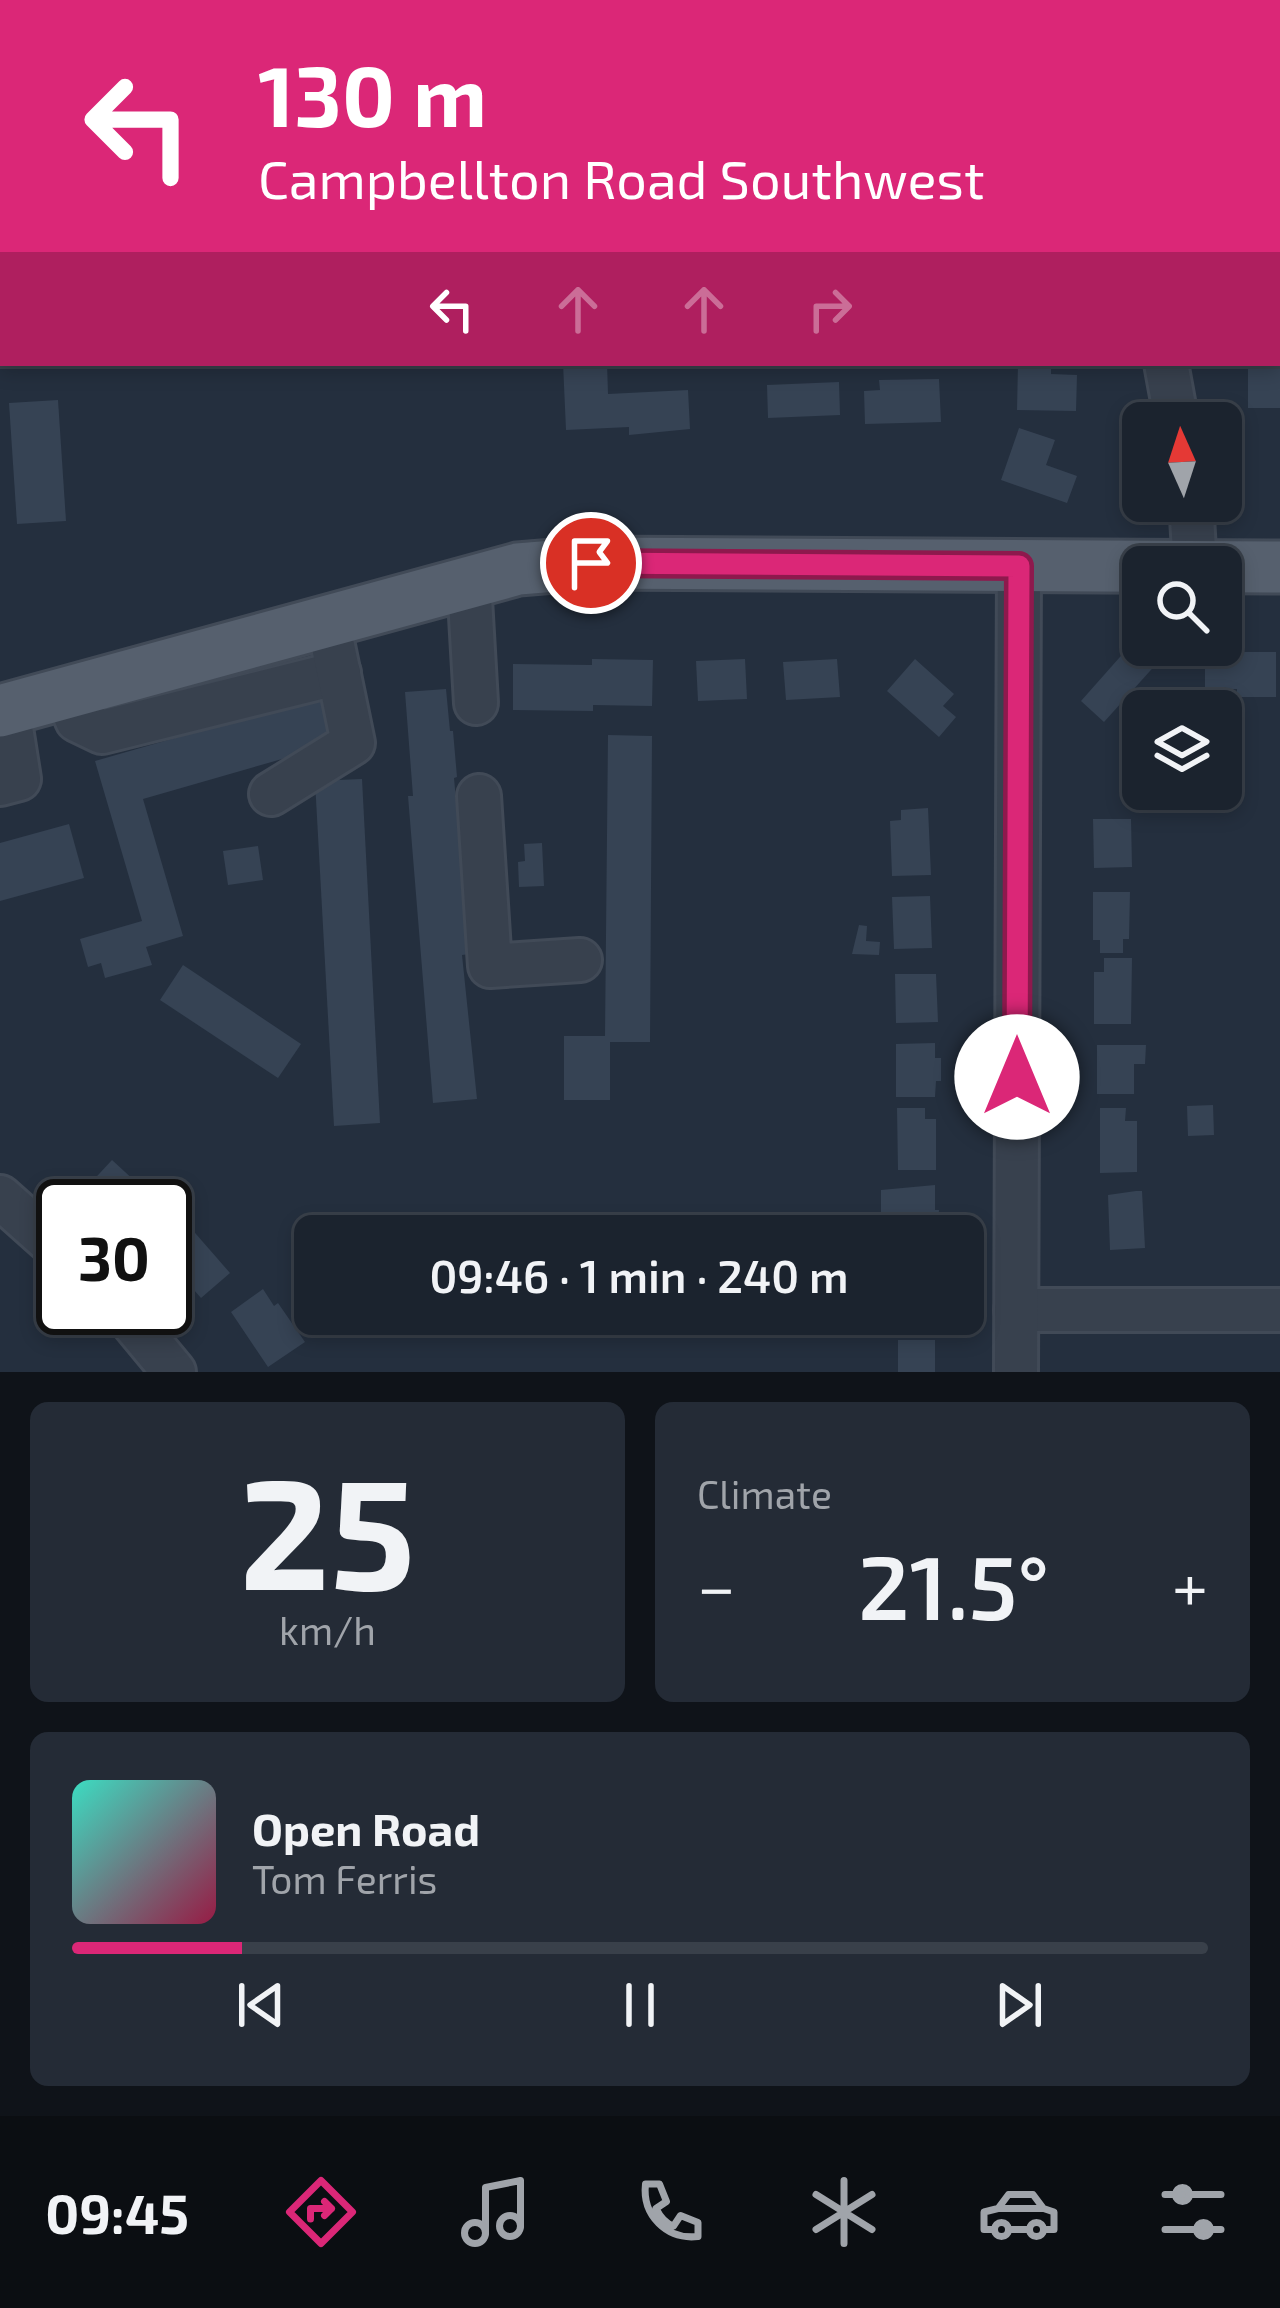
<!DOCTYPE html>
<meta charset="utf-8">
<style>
:root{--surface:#1b232e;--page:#242b36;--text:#f1f3f6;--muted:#a0a4aa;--line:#39404a;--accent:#db2777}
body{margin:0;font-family:"Exo 2",sans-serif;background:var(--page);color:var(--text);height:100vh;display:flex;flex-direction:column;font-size:45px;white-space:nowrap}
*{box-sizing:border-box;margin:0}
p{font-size:39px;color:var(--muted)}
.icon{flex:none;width:66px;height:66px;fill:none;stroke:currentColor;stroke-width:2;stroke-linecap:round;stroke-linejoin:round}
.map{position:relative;height:1372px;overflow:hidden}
.side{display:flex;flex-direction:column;gap:30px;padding:30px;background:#0f1319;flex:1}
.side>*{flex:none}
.top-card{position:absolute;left:0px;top:0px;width:1281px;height:366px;box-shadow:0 6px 18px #0003,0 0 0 3px var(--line);background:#db2777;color:#fff;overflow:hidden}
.needle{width:78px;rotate:357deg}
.buttons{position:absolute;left:1122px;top:402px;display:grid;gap:24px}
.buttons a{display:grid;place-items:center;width:120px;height:120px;border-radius:18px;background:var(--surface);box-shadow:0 6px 18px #0003,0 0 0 3px var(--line);font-size:60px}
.speed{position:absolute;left:36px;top:1179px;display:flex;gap:24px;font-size:60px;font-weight:700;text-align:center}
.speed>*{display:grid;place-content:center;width:156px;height:156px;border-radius:50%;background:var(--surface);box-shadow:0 6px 18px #0003,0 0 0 3px var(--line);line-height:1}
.speed .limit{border:6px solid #111;border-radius:18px;background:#fff;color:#111}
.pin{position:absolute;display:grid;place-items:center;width:102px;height:102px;color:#fff;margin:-51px;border:6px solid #fff;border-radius:50%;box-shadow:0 3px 12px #0007}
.me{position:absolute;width:132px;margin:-66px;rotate:0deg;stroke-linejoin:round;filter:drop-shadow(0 0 9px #0008)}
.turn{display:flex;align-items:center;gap:42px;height:252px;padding:0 60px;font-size:54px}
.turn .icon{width:156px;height:156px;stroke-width:2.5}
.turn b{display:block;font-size:84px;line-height:102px}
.lanes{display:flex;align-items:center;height:114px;padding:0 60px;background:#0003;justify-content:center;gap:60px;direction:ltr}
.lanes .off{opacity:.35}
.big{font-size:90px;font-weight:600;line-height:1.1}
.side .card{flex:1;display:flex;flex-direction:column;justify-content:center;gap:18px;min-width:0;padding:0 42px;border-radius:18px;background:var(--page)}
.side .dial{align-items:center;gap:0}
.dial b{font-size:156px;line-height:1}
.song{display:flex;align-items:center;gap:36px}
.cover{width:144px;height:144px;border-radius:18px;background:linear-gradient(135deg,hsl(170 70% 55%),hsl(340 70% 35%))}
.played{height:12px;border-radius:6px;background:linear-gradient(90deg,var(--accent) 15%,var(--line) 15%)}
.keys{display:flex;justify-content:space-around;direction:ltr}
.heat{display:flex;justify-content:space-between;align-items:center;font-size:66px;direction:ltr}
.side .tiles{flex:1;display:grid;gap:30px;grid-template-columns:1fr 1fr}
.card:last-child{grid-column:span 2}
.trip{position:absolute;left:294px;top:1215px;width:690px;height:120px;border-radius:18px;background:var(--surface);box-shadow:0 6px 18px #0003,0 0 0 3px var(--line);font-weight:600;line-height:120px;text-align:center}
.tabs{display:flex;height:192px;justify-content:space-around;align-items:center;background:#0b0e12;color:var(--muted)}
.tabs .icon{width:84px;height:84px}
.tabs .current{color:var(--accent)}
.tabs b{font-size:54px;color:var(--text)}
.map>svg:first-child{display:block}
.building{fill:#364354}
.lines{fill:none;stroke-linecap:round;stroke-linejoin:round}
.minor-casing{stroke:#414a57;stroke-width:48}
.major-casing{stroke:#414a57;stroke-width:57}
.minor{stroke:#38414e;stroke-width:42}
.major{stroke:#56606e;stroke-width:51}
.route-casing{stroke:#8e194d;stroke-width:30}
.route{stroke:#db2777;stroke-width:21}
</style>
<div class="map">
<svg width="1280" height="1372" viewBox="0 0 1280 1372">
<rect width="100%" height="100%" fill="#242f3e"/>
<g class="building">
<path d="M563 363H607L608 394 688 390 690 429 629 435V427L566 430Z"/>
<path d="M1018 363H1051V374L1077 375 1076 411 1017 410Z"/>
<rect x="1248" y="363" width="32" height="45"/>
<path d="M939 379 941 422 865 424 864 391 880 390 879 380Z"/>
<path d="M839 382 840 415 768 418 767 385Z"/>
<path d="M58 400 66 521 17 524 9 403Z"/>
<path d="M1019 428 1055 440 1046 465 1077 476 1067 503 1001 480Z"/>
<path d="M1135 640 1159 661 1104 722 1081 701Z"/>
<path d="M1205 652H1276V697H1237V689H1205Z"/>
<path d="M592 659 653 660 652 706 593 705V711L513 710V664L592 665Z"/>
<path d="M745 659 747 699 698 701 696 661Z"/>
<path d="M837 659 840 697 786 700 783 662Z"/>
<path d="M915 659 954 694 943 706 956 717 939 737 887 691Z"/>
<path d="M446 689 450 731H453L457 777 454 778 470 954 462 955 477 1099 433 1103 408 796H413L405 692Z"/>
<path d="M1194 693 1198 711H1175L1172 697Z"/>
<path d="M328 694 341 742 143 799 183 936 146 947 152 965 105 978 101 963 88 967 80 939 142 921 95 761Z"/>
<path d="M608 735 652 736 650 1042H610V1100H564V1036H605Z"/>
<path d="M362 779 380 1123 334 1126 315 781Z"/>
<path d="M928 808 931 875 892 876 890 821 901 820V810Z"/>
<path d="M1093 819H1131L1132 867 1094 868Z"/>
<path d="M69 824 84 878 0 901V843Z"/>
<path d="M542 843 544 886 519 887 518 862 525 861 524 844Z"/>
<path d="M258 846 263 880 228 885 223 851Z"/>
<path d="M1093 892H1130L1129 939H1123V953H1100V940H1093Z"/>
<path d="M930 896 932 948 894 949 892 897Z"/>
<path d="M859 925 867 926 866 941 880 942 879 955 852 954Z"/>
<path d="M1104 958H1132L1131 1024H1094V972H1104Z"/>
<path d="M183 965 301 1044 278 1078 160 1000Z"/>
<path d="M895 974H936L938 1022 896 1023Z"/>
<path d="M935 1043V1058H941V1081H936L935 1097H896V1044Z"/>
<path d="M1097 1045H1146L1145 1064H1134V1094H1097Z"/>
<path d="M1213 1105 1214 1135 1188 1136 1187 1106Z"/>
<path d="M897 1108H925V1119H936V1170H898Z"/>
<path d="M1100 1108H1126L1125 1121H1137V1172L1100 1173Z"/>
<path d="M112 1160 162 1206H106L86 1188Z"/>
<path d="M935 1185V1210H939L937 1236H899V1216H881V1190Z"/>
<path d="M1136 1191H1142L1145 1248 1110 1250 1108 1195Z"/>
<path d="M780 1217 804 1220 802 1236H778Z"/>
<path d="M189 1226 230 1273 201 1298 165 1257V1247Z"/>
<path d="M263 1289 274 1306 278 1303 305 1342 268 1367 231 1312Z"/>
<rect x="898" y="1340" width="37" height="32"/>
</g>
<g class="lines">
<g class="minor-casing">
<g id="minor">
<path d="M1122 0 1123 3"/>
<path d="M1166 363 1177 423"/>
<path d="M1191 501 1195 567"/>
<path d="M469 582 476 703"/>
<path d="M66 693 77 720 102 732 339 673"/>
<path d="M0 784 19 779 8 709"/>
<path d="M271 794 353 743 333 646"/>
<path d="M479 796 490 966 580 960"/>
<path d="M0 1197 63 1253"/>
<path d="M121 1308 174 1372"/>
<path d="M1016 1310H1280"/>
<path d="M1016 1372 1019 566"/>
</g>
</g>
<g class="major-casing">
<path id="major" d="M0 711 518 569 591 563 1280 567"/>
</g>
<use href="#minor" class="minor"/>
<use href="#major" class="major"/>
</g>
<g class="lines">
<g class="route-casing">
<path id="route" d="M591 563 1019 566 1017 1077"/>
</g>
<use href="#route" class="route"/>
</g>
</svg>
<div class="buttons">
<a><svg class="needle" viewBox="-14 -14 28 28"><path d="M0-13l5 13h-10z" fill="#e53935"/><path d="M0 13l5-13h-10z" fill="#a0a4aa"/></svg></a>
<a><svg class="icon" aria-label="search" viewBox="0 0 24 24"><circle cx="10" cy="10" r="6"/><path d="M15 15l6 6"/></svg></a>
<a><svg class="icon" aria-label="layers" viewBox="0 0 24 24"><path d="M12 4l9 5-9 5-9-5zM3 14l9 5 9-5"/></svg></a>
</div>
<div class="speed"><div class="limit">30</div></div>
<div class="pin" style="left:591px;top:563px;background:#d93025"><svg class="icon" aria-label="arrive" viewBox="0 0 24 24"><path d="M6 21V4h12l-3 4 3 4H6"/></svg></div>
<svg class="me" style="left:1017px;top:1077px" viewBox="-20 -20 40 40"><circle r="19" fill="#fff"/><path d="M0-13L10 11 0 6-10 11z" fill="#db2777"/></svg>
<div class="trip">09:46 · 1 min · 240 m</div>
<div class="top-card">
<div class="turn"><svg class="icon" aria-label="left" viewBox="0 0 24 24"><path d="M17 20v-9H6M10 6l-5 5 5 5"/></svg><div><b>130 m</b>Campbellton Road Southwest</div></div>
<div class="lanes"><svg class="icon" aria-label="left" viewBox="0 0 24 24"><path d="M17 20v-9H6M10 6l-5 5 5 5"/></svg><svg class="icon off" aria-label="ahead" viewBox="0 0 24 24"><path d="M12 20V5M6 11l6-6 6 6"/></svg><svg class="icon off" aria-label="ahead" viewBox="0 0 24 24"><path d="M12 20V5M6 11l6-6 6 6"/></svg><svg class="icon off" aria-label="right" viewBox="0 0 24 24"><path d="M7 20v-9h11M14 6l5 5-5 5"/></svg></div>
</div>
</div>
<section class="side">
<div class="tiles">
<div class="card dial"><b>25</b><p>km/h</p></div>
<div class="card"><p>Climate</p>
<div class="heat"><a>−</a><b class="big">21.5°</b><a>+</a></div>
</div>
<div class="card">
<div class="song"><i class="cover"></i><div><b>Open Road</b><p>Tom Ferris</p></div></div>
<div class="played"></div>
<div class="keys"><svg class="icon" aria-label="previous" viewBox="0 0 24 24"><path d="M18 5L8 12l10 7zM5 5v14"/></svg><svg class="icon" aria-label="pause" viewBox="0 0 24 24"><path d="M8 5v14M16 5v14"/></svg><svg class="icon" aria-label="next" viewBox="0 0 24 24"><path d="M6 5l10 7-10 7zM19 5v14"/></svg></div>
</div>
</div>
</section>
<nav class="tabs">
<b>09:45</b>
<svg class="icon current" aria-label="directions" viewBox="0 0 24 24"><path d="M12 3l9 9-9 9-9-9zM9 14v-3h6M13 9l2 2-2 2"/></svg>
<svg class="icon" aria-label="music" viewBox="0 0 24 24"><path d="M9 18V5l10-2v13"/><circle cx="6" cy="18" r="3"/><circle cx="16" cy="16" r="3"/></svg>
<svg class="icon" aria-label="phone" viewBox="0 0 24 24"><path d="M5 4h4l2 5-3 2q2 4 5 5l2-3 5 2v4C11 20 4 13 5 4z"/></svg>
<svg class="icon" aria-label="climate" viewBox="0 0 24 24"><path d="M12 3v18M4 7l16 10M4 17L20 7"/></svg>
<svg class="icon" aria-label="car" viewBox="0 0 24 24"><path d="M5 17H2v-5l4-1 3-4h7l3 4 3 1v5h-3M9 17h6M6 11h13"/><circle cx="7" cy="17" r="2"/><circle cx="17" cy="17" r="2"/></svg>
<svg class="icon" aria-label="filters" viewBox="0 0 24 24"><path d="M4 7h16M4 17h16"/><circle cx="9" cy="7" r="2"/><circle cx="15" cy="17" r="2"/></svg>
</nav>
